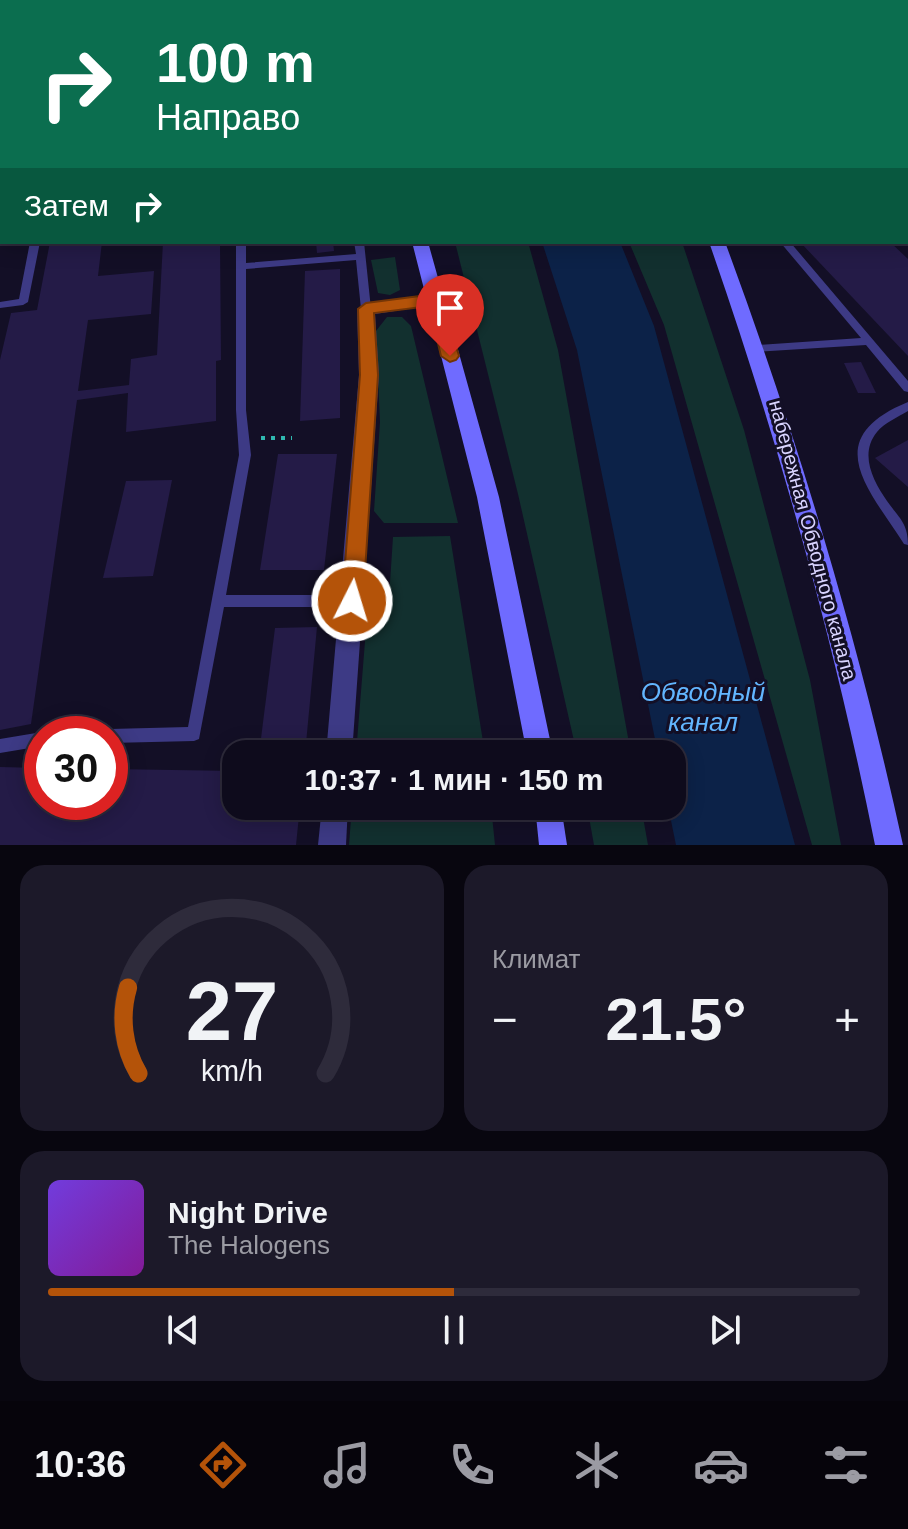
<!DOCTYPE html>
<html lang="ru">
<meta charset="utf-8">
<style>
:root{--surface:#0e0b1c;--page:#1c1929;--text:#f1f3f6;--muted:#9b9ba3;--line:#2e2b3b;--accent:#b45309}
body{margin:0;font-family:Helvetica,sans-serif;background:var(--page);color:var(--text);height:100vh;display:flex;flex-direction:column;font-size:30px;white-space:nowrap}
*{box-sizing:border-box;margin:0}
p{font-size:26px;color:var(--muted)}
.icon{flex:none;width:44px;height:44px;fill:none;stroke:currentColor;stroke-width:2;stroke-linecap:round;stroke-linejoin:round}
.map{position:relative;height:845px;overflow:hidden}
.drawer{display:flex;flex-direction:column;gap:20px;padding:20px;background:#08060f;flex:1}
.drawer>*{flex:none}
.top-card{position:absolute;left:0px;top:0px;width:908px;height:244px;box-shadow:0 4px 20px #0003,0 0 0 2px var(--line);background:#0b6e4f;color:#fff;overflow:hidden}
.speed{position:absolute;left:24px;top:716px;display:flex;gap:16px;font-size:40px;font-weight:700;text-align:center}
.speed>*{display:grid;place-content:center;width:104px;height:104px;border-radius:50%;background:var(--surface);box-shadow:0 4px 20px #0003,0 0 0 2px var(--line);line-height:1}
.speed .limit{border:12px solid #d22;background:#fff;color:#111}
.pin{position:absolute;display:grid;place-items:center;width:68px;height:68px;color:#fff;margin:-82px -34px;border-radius:50% 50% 50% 0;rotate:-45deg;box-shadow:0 0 8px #0007}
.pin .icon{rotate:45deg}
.me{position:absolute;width:88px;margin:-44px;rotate:5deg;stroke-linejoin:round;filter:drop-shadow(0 0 6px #0008)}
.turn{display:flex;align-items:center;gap:28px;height:168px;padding:0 24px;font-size:36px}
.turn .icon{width:104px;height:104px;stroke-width:2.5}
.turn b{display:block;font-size:56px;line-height:68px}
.then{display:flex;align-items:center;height:76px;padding:0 24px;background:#0003;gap:16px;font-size:30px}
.big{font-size:60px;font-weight:700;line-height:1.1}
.drawer .tile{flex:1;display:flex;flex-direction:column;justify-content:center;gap:12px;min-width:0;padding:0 28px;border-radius:24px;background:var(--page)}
.drawer .dial{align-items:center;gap:0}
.dial svg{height:208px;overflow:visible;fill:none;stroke:var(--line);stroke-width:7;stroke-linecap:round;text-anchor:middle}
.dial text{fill:var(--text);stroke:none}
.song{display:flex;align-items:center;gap:24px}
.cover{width:96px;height:96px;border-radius:12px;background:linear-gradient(135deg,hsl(260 70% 55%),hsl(290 70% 35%))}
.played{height:8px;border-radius:4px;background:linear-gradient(90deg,var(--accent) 50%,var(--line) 50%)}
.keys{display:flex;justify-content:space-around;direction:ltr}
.heat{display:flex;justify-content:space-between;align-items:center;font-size:44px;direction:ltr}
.drawer .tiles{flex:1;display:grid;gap:20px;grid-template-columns:1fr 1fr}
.tile:last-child{grid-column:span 2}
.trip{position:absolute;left:222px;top:740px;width:464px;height:80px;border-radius:24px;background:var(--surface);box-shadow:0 4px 20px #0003,0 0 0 2px var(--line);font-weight:700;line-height:80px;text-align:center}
.tab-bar{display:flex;height:128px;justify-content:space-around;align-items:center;background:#06040b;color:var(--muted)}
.tab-bar .icon{width:56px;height:56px}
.tab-bar .current{color:var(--accent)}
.tab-bar b{font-size:36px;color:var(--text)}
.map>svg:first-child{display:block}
.green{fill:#12302f}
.water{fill:#0c2248}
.building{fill:#241b47}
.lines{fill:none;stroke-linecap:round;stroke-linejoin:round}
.path{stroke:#2fb8b0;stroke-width:4;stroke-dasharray:4 6;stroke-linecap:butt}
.service{fill:#3d3a85;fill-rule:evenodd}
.minor{fill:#3d3a85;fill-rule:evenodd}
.tertiary{fill:#3d3a85;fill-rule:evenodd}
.secondary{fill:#6f6bff;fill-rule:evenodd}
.route{fill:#b45309;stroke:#753606;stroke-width:2}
.labels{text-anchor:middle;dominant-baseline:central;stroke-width:6;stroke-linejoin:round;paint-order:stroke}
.street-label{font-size:20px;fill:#d9d4ff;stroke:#130f26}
.near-water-label{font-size:26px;font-style:italic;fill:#62b6ff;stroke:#130f26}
</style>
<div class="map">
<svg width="908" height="845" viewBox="0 0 908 845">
<rect width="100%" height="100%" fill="#130f26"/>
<g class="green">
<path d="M455 242H528L558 350 631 754H577L518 494Z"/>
<path d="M629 242H682L744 430 810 680 841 845H812L664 325Z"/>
<path d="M395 257 400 290 390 295 378 293 371 260Z"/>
<path d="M387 317H402L411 326 458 523H384L374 511 380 422 376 331Z"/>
<path d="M450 536 485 754H356L366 629 373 618 388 613 393 537Z"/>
<path d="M352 806H491L495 845H349Z"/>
<path d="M587 806H641L648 845H594Z"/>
</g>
<path class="water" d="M542 242H620L654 326 795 845H676L668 806H672V754H658L577 350Z"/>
<g class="building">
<path d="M50 242H102L98 276 154 271 151 314 88 320 78 391 129 385 131 359 157 355 163 242H220L221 360 216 361V421L126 432 128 393 77 400 31 724 0 730V360L11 313 37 310Z"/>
<path d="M316 242H333L334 251 317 253Z"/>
<path d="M800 242H890L908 259V356Z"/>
<path d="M340 269V418L300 421 305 271Z"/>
<path d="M861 362 876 393H858L844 363Z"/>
<path d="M908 440V487L875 458Z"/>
<path d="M278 454H337L324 570H260Z"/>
<path d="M172 480 153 576 103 578 126 481Z"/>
<path d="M317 627 305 754H259L275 628Z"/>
<path d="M0 767 42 768V802H110V769L236 771V806H300L296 845H0Z"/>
</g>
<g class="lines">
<path class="path" d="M261 438H292"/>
<g class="service">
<rect x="326" y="0" width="6" height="2"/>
<path d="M674 0H680L681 2H675Z"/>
<path d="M880 0H887L888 2H881Z"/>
<rect x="0" y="14" width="2" height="8"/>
<rect x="0" y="34" width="2" height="5"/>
<rect x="906" y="36" width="2" height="6"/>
<rect x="0" y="184" width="2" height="6"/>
<path d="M2 232V238L0 239V233Z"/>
<path d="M906 235 908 236V243L905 242Z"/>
<path d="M30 242H40L28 302 23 305 0 308V302L19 299Z"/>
<path d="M236 242H246V263L356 254 354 242H364L371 309 366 312 361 309 356 260 246 269V410L251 455 226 595H352L357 597 358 601 357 605 352 607H224L199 739 194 741 110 743V734H104L105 731 110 729 188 727 239 455 236 410Z"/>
<path d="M780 242H790L908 381V392L904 391 866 345 754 352 753 349 754 346 758 345 861 338Z"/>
<path d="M908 402V411C898 417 884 423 877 432 859 454 873 481 887 501 899 518 908 523 908 545L904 544C869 489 818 439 908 402Z"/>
<path d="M42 732 47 734H42V746L0 753V739Z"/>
</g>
<g class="minor">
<path d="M0 138H2L0 154Z"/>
<rect x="906" y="166" width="2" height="10"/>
<path d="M435 294 441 296 444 300 441 304 375 314 379 375 352 754H326L359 375 357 309 366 303Z"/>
<path d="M322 806H348L346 845H318Z"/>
</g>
<g class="tertiary">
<rect x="0" y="65" width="2" height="8"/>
<rect x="906" y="149" width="2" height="10"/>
</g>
<g class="secondary">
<rect x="378" y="0" width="12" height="2"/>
<path d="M619 0H631L632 2H620Z"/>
<path d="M412 242H428L499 497 553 754H527L477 497Z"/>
<path d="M709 242H725C798 439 858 639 903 845H875C834 640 778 440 709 242Z"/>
<path d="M535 806H561L567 845H539Z"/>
</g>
</g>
<path class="route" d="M435 294 443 300 459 356 456 360 450 362 441 356 429 306 374 313 378 375 363 601 360 608H345L342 601 360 375 358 309 366 303Z"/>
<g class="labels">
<g class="street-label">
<text transform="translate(813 540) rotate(75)">набережная Обводного канала</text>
</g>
<g class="near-water-label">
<text x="703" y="692">Обводный<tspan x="703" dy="30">канал</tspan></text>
</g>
</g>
</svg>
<div class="speed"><div class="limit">30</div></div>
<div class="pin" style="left:450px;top:356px;background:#d93025"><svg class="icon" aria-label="arrive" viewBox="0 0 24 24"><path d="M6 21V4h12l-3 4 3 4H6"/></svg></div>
<svg class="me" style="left:352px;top:601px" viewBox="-20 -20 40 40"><circle r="17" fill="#b45309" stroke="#fff" stroke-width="3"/><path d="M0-11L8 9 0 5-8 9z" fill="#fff"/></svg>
<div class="trip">10:37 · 1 мин · 150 m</div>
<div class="top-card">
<div class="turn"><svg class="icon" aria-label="right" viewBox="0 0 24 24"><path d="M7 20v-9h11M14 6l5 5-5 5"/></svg><div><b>100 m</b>Направо</div></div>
<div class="then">Затем<svg class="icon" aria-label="right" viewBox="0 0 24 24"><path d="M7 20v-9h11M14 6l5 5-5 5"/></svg></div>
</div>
</div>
<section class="drawer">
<div class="tiles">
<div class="tile dial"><svg viewBox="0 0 100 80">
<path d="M14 69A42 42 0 1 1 86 69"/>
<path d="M14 69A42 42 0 0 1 10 36" stroke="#b45309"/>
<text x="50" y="56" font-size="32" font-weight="700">27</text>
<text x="50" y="72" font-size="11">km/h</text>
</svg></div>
<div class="tile"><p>Климат</p>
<div class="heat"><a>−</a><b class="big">21.5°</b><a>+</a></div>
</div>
<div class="tile">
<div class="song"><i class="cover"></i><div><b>Night Drive</b><p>The Halogens</p></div></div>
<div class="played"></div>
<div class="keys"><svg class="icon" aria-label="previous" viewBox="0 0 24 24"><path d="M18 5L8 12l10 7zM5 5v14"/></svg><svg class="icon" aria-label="pause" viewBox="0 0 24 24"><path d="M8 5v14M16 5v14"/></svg><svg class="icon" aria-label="next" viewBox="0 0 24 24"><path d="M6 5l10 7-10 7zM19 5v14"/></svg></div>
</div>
</div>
</section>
<nav class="tab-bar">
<b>10:36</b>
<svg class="icon current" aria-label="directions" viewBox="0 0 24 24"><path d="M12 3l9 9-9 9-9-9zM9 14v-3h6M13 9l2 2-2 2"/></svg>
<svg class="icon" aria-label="music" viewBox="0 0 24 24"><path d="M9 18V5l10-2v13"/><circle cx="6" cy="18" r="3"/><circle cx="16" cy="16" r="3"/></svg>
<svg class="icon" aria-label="phone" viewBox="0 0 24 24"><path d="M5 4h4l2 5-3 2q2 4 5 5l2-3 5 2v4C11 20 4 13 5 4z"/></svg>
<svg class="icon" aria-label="climate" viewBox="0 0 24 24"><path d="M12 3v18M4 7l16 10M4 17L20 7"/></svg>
<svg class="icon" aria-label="car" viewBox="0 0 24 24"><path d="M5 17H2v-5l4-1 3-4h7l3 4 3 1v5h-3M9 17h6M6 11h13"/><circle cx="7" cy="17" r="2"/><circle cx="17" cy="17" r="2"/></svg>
<svg class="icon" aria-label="filters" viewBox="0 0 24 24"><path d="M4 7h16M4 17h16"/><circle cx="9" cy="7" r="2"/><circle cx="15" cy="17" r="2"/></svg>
</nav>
